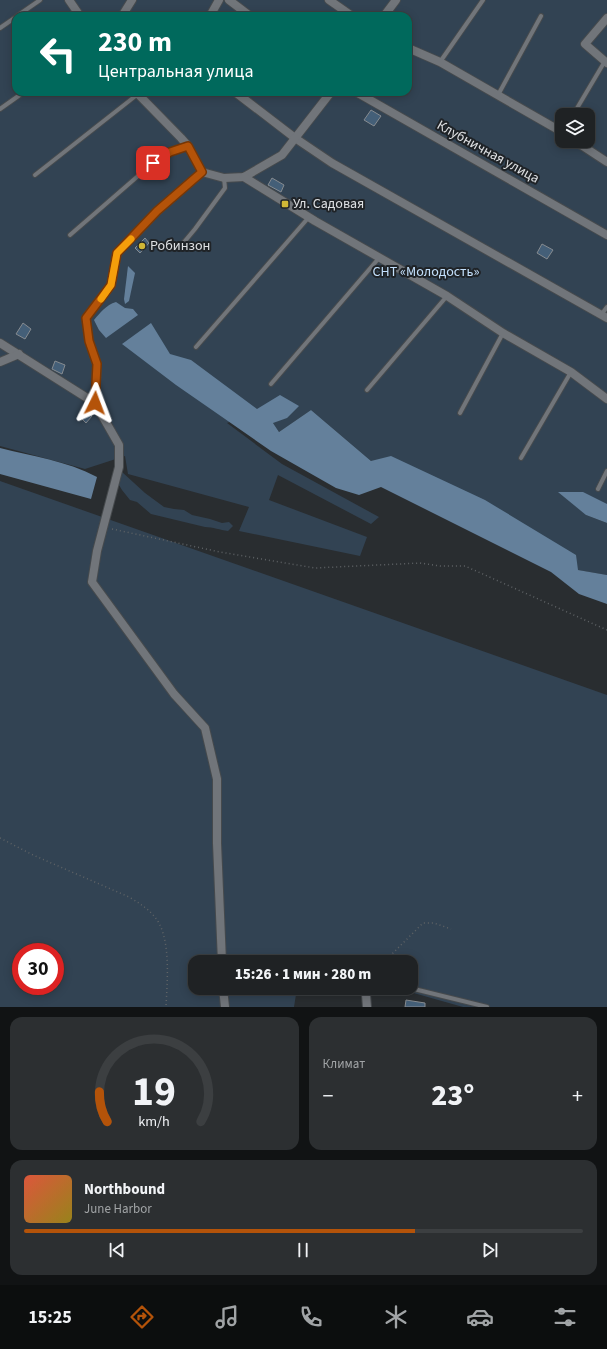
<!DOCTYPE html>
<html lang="ru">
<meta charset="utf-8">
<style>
:root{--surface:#1f2224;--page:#2c2f31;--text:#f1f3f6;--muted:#a1a4a6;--line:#3c3f41;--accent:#b45309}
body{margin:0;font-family:"Source Sans 3",sans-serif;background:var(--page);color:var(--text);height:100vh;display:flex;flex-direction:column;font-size:15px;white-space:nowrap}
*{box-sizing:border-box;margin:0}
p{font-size:13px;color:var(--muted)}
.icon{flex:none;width:22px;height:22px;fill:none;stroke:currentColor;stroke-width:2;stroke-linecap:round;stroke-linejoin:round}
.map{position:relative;height:1007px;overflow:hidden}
.side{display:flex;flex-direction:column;gap:10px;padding:10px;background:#111314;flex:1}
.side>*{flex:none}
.hud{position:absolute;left:12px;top:12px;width:400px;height:84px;border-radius:12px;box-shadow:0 2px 10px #0003,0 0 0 1px var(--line);background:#00695c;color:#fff;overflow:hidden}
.buttons{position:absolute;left:555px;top:108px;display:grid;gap:8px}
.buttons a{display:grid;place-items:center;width:40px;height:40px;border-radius:8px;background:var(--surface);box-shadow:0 2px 10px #0003,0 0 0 1px var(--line);font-size:20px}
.speed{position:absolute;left:12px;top:943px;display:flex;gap:8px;font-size:20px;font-weight:700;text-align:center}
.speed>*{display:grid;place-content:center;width:52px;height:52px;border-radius:50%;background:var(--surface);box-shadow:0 2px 10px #0003,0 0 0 1px var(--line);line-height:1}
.speed .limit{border:6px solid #d22;background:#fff;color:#111}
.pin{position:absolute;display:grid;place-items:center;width:34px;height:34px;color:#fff;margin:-17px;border-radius:8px;box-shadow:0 2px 6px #0006}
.me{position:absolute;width:44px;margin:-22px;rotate:3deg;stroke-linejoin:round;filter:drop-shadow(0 0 3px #0008)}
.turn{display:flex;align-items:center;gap:14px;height:84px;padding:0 20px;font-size:18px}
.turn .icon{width:52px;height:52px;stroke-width:2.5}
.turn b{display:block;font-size:28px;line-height:34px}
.big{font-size:30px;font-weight:800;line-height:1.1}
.side .widget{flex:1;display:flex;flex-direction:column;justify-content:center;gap:6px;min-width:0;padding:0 14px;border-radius:12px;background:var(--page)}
.side .dial{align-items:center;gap:0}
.dial svg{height:104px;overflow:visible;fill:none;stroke:var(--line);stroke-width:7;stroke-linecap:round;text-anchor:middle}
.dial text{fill:var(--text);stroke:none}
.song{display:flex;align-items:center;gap:12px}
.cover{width:48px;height:48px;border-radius:6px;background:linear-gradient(135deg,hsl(10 70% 55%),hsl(50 70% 35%))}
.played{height:4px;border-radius:2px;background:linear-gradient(90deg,var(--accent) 70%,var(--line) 70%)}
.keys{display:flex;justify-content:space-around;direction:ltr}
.heat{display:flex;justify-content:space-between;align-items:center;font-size:22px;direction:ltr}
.side .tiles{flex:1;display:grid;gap:10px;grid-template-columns:1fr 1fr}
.widget:last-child{grid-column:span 2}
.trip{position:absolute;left:188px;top:955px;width:230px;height:40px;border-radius:12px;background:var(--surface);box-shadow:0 2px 10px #0003,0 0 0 1px var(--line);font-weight:800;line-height:40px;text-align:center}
.tabs{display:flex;height:64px;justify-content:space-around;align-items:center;background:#0c0e0e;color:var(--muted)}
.tabs .icon{width:28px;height:28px}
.tabs .active{color:var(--accent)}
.tabs b{font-size:18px;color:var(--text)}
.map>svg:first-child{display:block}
.green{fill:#324353;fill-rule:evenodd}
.water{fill:#64809b}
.building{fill:#445f78;stroke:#868b90}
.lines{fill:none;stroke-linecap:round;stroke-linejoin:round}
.lane-casing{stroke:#464a4d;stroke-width:6}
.street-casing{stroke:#464a4d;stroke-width:10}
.path{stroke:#5f6366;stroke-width:1.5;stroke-dasharray:1 3;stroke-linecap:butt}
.lane{stroke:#71757a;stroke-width:4}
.street{stroke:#71757a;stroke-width:8}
.route-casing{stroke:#753606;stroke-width:10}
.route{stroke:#b45309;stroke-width:7}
.slow{stroke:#f59e0b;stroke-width:7}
.poi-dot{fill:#d0b736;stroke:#1f2327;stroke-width:1.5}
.labels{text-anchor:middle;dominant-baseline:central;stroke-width:4;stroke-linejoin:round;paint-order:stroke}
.street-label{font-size:14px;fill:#dee0e3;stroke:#1f2327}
.poi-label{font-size:14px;fill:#dee0e3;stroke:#1f2327;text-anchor:start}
.park-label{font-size:14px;fill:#c3e0fc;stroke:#1f2327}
</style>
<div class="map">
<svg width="607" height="1007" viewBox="0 0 607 1007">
<rect width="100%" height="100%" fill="#292d30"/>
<g class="green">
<path d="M0 0H607V506L586 515 607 523V575L577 570 371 461 311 410 279 432 273 423 258 409 243 417 227 423 282 464 379 517 371 524 278 475 269 500 367 537 360 556 239 531 249 507 128 474 125 456 85 469 0 446ZM16 16H408V92H16ZM562 115H588V141H562Z"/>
<path d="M122 472 145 493 164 507 174 509 184 510 192 515 210 519 222 523 229 522 233 526 228 531C220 530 213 527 205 527L151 514 137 502 130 500 122 490 119 485 120 478Z"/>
<path d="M0 481 607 695V1007H463L396 988H411V962H195V988H297L294 1007H0ZM21 952H55V986H21Z"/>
</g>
<g class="water">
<path d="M128 266 135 273 129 301 125 304 124 299Z"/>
<path d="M116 302 125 308 133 309 138 315 106 338 99 330 94 320C100 313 106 305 116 302Z"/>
<path d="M151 323 170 354 191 360 257 409 280 395 299 406 287 418 273 423 279 432 311 410 371 461 391 456 485 500 576 555 578 570 607 575V604L579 594 551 572 381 487 359 495 336 488 271 451 176 385 122 344Z"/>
<path d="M0 448C32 456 67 461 97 477L91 499 0 474Z"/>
<path d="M558 492H583L607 504V523L586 515Z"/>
</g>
<g class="building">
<path d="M371 110 381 116 374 126 364 120Z"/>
<path d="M272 178 284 185 281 192 268 185Z"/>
<path d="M145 238 149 243 140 253 135 248Z"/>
<path d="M542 244 553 250 547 259 537 253Z"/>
<path d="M23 323 31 329 25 339 16 334Z"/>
<path d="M55 361 65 365 62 374 52 369Z"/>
<path d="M84 408 92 416 86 423 78 415Z"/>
<path d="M406 1000 425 1003V1007H405Z"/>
</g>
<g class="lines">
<g class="lane-casing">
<g id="lane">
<path d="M17 16 40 0"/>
<path d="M0 28 16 17"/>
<path d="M440 62 483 0"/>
<path d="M498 95 541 16"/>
<path d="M0 109 24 92"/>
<path d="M573 115 605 61"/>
<path d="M35 175 138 94"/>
<path d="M70 235 153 163 170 152 188 146"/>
<path d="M180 247 195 229 225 188 224 178"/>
<path d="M601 315 607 307"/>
<path d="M196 347 309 217"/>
<path d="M271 384 379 258"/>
<path d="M367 390 447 296"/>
<path d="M460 413 503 333"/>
<path d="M521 458 571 372"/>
<path d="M598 489 607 471"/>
<path d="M410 988 487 1007"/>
<path d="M366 995 374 988"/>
</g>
</g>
<g class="street-casing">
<g id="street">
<path d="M69 0 80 16"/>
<path d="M229 0 250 16"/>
<path d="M329 0 352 16"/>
<path d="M122 16 132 0"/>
<path d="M210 16 219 0"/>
<path d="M384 16 396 0"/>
<path d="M607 18 585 44 607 63"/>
<path d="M408 48 440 62 562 132"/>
<path d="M136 92 181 138 188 146 202 172"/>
<path d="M235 92 295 138 332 163 607 318"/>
<path d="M356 92 607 235"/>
<path d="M575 141 607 162"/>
<path d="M202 172 224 178 244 177 282 155 331 92"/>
<path d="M244 177 315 221 447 296 503 333 571 372 607 399"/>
<path d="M0 343 95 403 119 445V467L97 551 92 582 174 694 205 728 217 779V843L222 962"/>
<path d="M0 362 19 354"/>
<path d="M95 403 97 364 89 341 86 318 111 285 117 253 157 211 202 172"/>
<path d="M223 988 225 1007"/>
<path d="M366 995 367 1007"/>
</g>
</g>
<g class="path">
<path d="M112 529 220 552 315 568 420 563 440 566H465L607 630"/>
<path d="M0 838 33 855 129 897C139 903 147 908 154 916 172 936 167 982 166 1007"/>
<path d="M384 962 423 923H434L451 929"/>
</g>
<use href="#lane" class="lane"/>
<use href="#street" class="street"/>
</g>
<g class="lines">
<g class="route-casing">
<path id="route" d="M95 403 97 364 89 341 86 318 111 285 117 253 157 211 202 172 188 146 170 152 153 163"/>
</g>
<use href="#route" class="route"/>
<path class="slow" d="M101 299 111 285 117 253 131 239"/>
</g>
<g class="poi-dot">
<rect x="281" y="200" width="8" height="8" rx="2"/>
<circle cx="142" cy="246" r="4"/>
</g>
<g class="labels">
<g class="street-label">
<text transform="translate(488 152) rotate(29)">Клубничная улица</text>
</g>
<g class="poi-label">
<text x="293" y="204">Ул. Садовая</text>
<text x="150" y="246">Робинзон</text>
</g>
<g class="park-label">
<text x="426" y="272">СНТ «Молодость»</text>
</g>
</g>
</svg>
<div class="buttons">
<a><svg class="icon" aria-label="layers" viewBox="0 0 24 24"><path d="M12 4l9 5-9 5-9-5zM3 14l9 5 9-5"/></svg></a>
</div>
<div class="speed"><div class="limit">30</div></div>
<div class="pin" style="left:153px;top:163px;background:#d93025"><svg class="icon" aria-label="arrive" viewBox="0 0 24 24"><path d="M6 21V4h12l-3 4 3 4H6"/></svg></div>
<svg class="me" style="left:95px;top:403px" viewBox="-20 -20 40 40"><path d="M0-17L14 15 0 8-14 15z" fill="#b45309" stroke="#fff" stroke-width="4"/></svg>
<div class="trip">15:26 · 1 мин · 280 m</div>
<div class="hud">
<div class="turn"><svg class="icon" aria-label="left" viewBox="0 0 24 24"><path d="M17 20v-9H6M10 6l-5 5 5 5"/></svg><div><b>230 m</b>Центральная улица</div></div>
</div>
</div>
<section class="side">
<div class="tiles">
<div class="widget dial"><svg viewBox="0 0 100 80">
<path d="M14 69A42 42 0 1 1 86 69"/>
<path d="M14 69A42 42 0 0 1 8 46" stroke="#b45309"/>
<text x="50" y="56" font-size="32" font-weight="700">19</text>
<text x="50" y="72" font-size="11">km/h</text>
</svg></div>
<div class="widget"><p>Климат</p>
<div class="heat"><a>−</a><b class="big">23°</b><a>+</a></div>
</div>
<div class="widget">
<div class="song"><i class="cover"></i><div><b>Northbound</b><p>June Harbor</p></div></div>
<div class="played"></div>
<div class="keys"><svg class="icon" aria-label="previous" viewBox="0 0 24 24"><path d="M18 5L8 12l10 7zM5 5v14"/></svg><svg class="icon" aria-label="pause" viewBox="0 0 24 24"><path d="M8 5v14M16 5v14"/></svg><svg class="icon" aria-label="next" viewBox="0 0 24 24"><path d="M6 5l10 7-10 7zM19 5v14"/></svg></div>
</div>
</div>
</section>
<nav class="tabs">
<b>15:25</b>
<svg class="icon active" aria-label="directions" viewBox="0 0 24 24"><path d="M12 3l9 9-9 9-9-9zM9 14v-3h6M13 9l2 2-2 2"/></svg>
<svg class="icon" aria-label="music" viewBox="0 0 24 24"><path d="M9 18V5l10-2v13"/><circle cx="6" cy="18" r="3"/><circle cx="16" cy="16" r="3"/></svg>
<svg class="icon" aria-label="phone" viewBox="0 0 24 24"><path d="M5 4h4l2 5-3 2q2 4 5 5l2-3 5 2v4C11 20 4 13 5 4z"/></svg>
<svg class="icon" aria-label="climate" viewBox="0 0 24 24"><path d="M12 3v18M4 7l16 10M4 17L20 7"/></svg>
<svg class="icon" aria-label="car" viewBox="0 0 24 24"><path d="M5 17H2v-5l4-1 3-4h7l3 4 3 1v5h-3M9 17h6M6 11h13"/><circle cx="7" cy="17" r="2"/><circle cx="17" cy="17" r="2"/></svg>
<svg class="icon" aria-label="filters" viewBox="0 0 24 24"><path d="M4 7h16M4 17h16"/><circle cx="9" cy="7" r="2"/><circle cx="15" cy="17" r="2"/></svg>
</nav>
